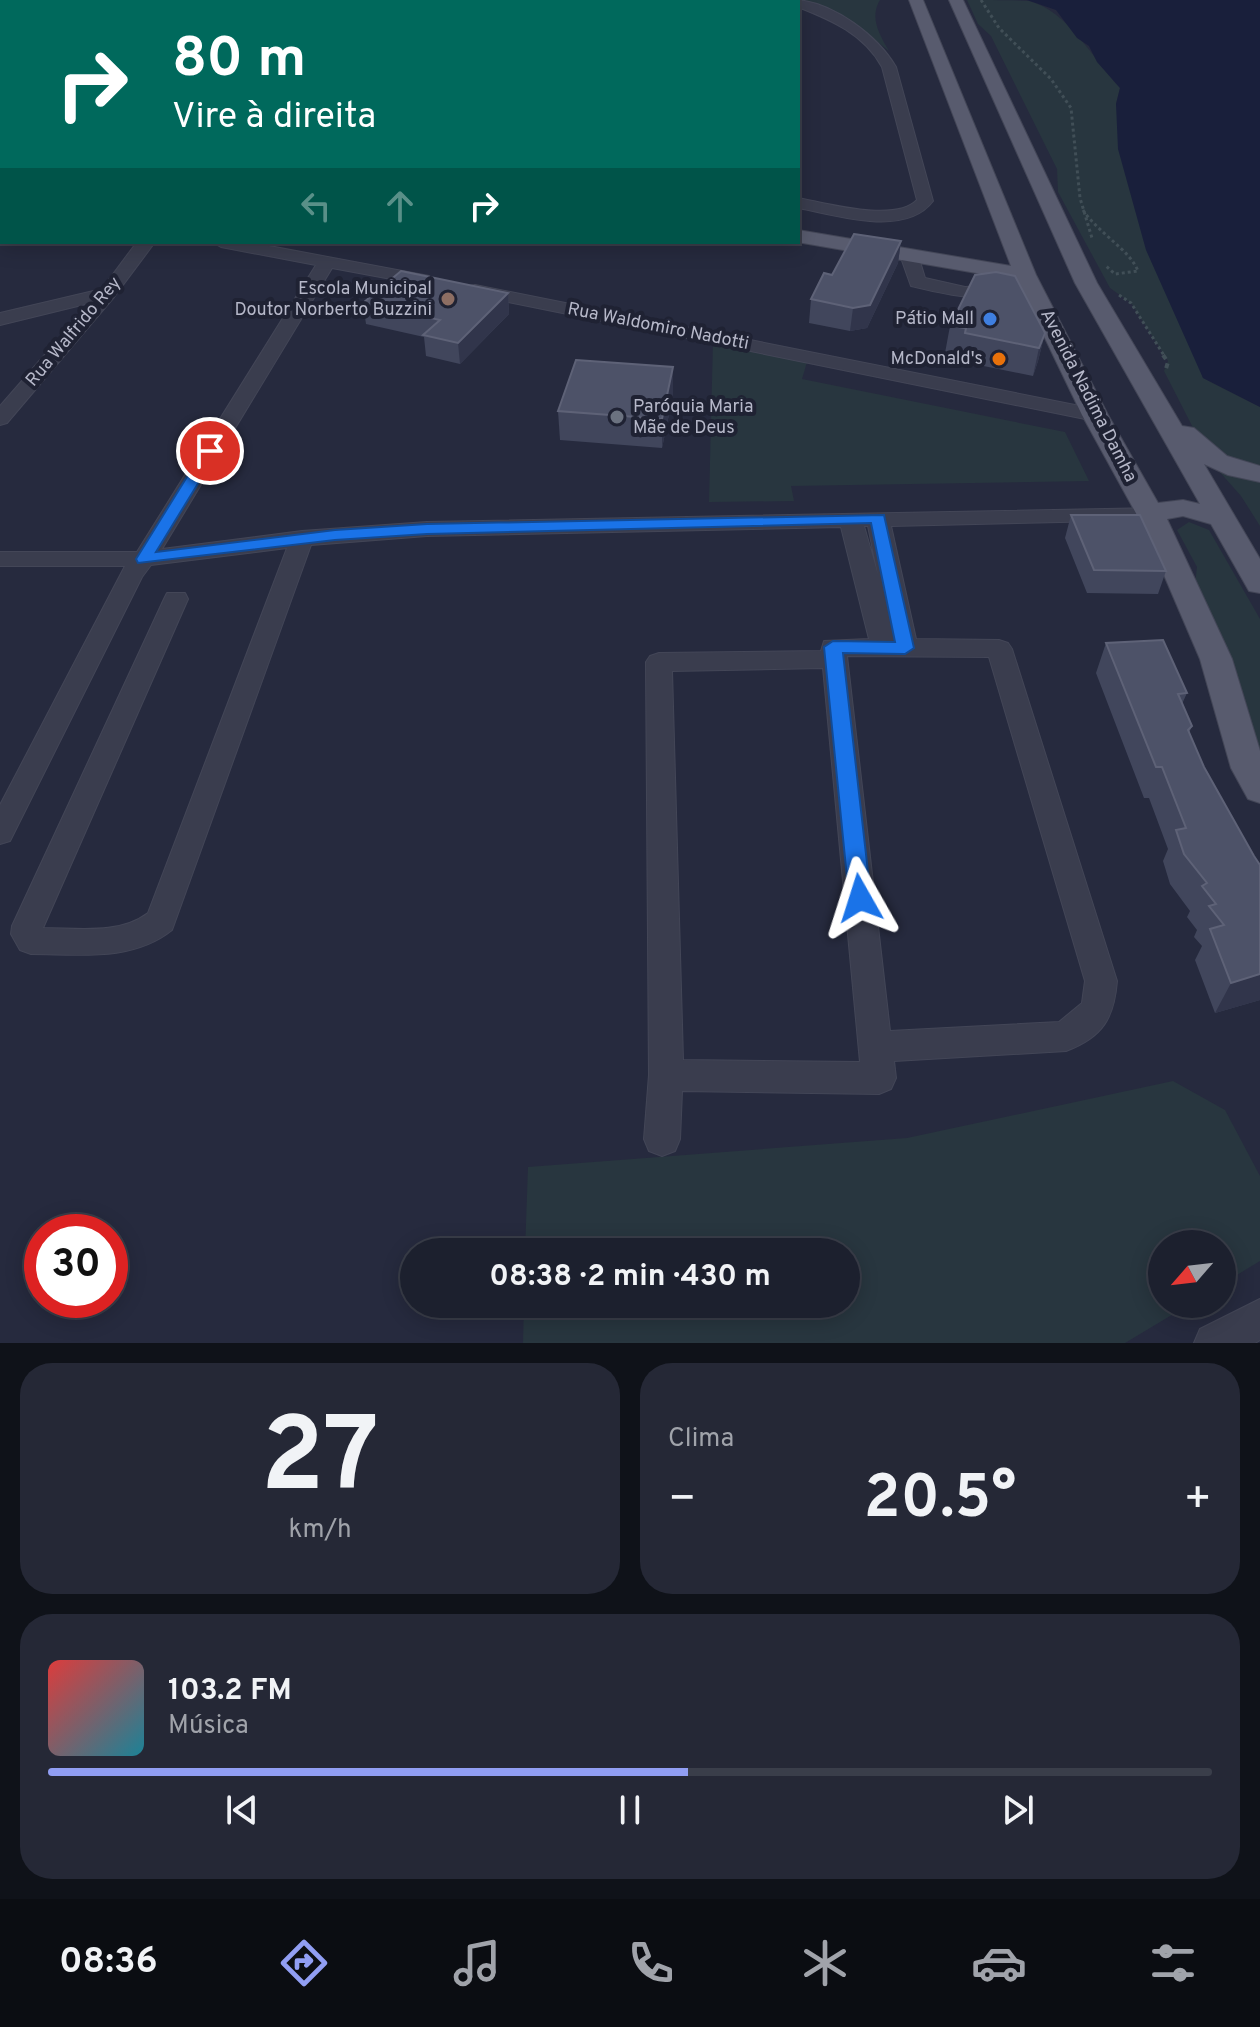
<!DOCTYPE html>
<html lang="pt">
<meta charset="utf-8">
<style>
:root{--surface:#1c202e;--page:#252836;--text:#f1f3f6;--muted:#a0a3aa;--line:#3a3e4a;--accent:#919ef3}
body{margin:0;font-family:Overpass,sans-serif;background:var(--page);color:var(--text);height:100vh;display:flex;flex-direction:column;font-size:30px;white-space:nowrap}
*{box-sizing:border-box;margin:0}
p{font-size:26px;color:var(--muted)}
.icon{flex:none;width:44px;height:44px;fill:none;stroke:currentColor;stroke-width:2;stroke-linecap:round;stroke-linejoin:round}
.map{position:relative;height:1343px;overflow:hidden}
.details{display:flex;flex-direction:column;gap:20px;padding:20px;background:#0f1219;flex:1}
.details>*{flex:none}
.hud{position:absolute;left:0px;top:0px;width:800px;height:244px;box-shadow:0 4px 20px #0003,0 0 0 2px var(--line);background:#00695c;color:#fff;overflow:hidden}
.needle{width:52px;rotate:242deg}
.fabs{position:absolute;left:1148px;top:1230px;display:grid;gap:16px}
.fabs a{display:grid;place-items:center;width:88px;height:88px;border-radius:50%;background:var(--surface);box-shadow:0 4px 20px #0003,0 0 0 2px var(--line);font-size:40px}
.speed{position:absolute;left:24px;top:1214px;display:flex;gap:16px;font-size:40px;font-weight:700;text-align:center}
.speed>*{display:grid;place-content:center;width:104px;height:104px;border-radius:50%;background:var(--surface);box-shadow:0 4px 20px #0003,0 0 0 2px var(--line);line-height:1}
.speed .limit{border:12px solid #d22;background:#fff;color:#111}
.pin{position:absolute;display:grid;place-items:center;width:68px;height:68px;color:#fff;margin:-34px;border:4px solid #fff;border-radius:50%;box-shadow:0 2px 8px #0007}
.me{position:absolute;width:88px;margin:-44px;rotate:354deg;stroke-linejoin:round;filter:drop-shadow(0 0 6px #0008)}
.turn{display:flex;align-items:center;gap:28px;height:168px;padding:0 40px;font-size:36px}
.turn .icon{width:104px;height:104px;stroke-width:2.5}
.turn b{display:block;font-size:56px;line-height:68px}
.lanes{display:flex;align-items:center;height:76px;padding:0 40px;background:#0003;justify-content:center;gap:40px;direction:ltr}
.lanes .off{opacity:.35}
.big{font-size:60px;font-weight:700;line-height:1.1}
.details .card{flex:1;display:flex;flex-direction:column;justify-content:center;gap:12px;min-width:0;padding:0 28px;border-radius:32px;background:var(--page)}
.details .dial{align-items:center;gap:0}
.dial b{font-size:104px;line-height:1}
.song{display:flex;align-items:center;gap:24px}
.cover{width:96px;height:96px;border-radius:12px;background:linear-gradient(135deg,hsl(0 70% 55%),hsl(190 70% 35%))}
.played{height:8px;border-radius:4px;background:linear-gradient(90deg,var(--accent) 55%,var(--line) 55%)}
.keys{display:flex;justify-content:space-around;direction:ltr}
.heat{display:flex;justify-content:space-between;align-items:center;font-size:44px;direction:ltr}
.details .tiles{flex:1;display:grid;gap:20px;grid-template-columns:1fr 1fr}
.card:last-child{grid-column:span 2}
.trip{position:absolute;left:400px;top:1238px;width:460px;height:80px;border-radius:40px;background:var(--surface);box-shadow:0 4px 20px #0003,0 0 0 2px var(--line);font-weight:700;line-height:80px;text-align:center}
.menu{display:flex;height:128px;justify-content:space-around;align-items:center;background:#0b0d12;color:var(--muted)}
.menu .icon{width:56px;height:56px}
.menu .active{color:var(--accent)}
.menu b{font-size:36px;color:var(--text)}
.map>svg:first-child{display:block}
.green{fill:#28363f}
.water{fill:#191f3b}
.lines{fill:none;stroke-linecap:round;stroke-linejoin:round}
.minor-casing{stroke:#434657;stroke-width:2}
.major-casing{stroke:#434657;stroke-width:2}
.path-far1{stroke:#414f57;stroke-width:3;stroke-dasharray:3 3;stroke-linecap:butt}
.path{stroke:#414f57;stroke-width:4;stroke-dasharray:5 5;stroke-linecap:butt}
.minor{fill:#3a3d4e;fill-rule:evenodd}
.major{fill:#585b6e;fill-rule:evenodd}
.wall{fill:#41465c}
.shaded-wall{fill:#31354b}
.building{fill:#4d5268;stroke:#5e6277;stroke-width:2}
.route{fill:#1a73e8;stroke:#114b97;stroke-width:2}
.education-dot{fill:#8d6e63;stroke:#1f2233;stroke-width:3}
.shop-dot{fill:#3f7fe0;stroke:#1f2233;stroke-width:3}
.food-dot{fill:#e8710a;stroke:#1f2233;stroke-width:3}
.worship-dot{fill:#6b7280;stroke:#1f2233;stroke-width:3}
.labels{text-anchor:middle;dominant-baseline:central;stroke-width:8;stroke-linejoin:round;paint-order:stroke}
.far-poi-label{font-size:18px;fill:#b6b8c9;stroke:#1f2233;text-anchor:end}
.far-street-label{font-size:18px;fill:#b6b8c9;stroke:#1f2233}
</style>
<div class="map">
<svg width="1260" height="1343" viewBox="0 0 1260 1343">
<rect width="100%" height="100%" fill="#262a3e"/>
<g class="green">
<path d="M805 0H880C869 18 880 35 889 51L860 28Z"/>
<path d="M967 0C986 0 1010 0 1029 1 1067 10 1094 60 1120 88L1116 104 1203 378 1260 407V526L1241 496 1210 461 1164 371 1168 361 1131 303 1110 288 1058 192 1057 169 991 36 978 24Z"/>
<path d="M713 341 807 362 802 379 1065 432 1089 481 791 486 794 501 709 502Z"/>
<path d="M1189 522 1209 530 1260 619V764L1195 585 1197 567 1177 530Z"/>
<path d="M1173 1081 1225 1110 1260 1176V1261L1222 1284V1244H1162V1304H1190L1125 1343H523L524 1304H846V1252H525L528 1167 907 1138Z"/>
</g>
<path class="water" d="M1027 0H1260V407L1203 378 1146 250 1118 149 1116 104 1120 88 1097 62 1089 46 1077 38 1056 10Z"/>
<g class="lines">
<g class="minor-casing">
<g id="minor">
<path d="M185 0H197L198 2H186Z"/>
<path d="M246 0H264L245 2Z"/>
<path d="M476 0H495L496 2H477Z"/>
<path d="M625 0H642L624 2Z"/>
<path d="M796 0C833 2 878 36 896 67L933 201C905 238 837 215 798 208V198C826 203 895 223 917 200L882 67C864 34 831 20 798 7V2H793Z"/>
<path d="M2 151V161L0 162V152Z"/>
<rect x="0" y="196" width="2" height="10"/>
<rect x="0" y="223" width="2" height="10"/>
<path d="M137 242H155L114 297 7 423 0 425V406L90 303 0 325V313L102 289Z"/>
<path d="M212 242H248L429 276 438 281 429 286 332 268 162 549 302 531 427 522 1157 508 1160 513 1157 518 1149 520 891 526 916 639 999 640 1008 643 1012 649 1117 981C1114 1018 1103 1037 1066 1051L894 1061 896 1078 891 1089 879 1094 682 1091 680 1139 675 1151 662 1156 649 1151 644 1139 649 1075 646 662 650 656 659 653 821 651 824 641 869 639 841 527 427 536 311 545 172 930C132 962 79 954 31 954L20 950 11 934 12 926 164 599 167 593H185L188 599 43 928C78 928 119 935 148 913L287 548 151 565 142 577 10 841 0 844V805L125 566H0V552H137L316 265 221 247ZM864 526H868L878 575ZM847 656 989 657 1085 981 1082 1003 1059 1022 890 1031ZM823 668 860 1062 683 1060 672 671Z"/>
<path d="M909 250 918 255 925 278 965 287 1001 285 1010 290C992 307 933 291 911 286L900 255Z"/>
<path d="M475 285 1095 409 1105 415 1095 421 469 294 466 290 469 286Z"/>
<path d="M1260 1299V1340L1255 1343H1194L1200 1329Z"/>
</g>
</g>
<g class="major-casing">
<g id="major">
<path d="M149 0H163L164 2H150Z"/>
<path d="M909 0H923L1036 275 1108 415 1158 503 1183 500 1200 504 1075 283 949 0H963L1097 283 1182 426 1194 428 1227 456 1260 466V482L1228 475 1204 464 1260 559V593L1249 591 1211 524 1183 516 1167 519 1232 659 1260 751V803L1248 799 1231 768 1200 659 1143 526 1082 415 1017 280 797 242 798 230 1011 266Z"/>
<rect x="0" y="97" width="2" height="11"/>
</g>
</g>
<g class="path-far1">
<path d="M981 0 999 28 1051 79 1071 108 1080 198 1092 238"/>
<path d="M1083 210C1098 233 1130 250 1138 271L1115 274 1105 265"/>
<path d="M1119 295 1131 303 1165 357"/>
</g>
<path class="path" d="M1163 355 1168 362 1165 372"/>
<use href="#minor" class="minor"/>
<use href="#major" class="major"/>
</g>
<g class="wall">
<path d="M901 241 898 263 867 328 850 331 809 323 811 299 832 275Z"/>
<path d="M508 293 509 314 460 364 426 356 424 337 366 324 363 303Z"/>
<path d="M950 326 1045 333 1038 361 1033 376 959 361 960 356 945 353Z"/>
<path d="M673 367V395L662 448 560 440 558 411Z"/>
<path d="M1071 515 1166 571 1158 594 1087 593 1065 538Z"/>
<path d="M1106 643 1187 693 1182 704 1192 726 1189 733 1204 767 1254 856 1260 865V1000L1215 1013 1195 960 1202 946 1194 937 1197 930 1187 917 1190 911 1170 884 1163 861 1168 849 1149 798H1144L1096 673Z"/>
</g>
<g class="shaded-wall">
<path d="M901 241 898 263 867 328 850 331 853 308Z"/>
<path d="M508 293 509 314 460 364 458 343Z"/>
<path d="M1045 333 1038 361 1033 376 1039 348Z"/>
<path d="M673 367V395L662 448V419Z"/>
<path d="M1260 974V1000L1215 1013 1231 983Z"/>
</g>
<g class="building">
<path d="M854 234 901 241 870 305 853 308 811 299 824 273 832 275Z"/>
<path d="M401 271 508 293 458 343 423 335 440 320 363 303Z"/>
<path d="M996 272 1015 276 1045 333 1039 348 965 333 966 328 950 326 975 275Z"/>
<path d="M576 360 673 367 662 419 558 411Z"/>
<path d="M1071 515H1140L1166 571 1094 570Z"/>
<path d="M1163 640 1187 693 1178 694 1192 726 1188 730 1204 767 1254 856 1260 865V974L1231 983 1210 929 1224 925 1209 906 1216 904 1202 886 1207 883 1184 854 1176 830 1186 828 1162 767H1156L1106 643Z"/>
</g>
<path class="route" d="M210 446 218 451 156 552 335 530 427 524 884 515 914 648 905 654 843 653 871 898 868 904 860 906 852 904 849 898 824 647 833 641 895 642 871 523 427 534 335 540 138 563 136 559 203 451Z"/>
<circle class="education-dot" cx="448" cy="299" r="8"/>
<circle class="shop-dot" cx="990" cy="319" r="8"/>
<circle class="food-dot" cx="999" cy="359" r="8"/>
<circle class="worship-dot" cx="617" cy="417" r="8"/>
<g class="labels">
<g class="far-poi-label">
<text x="432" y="289">Escola Municipal<tspan x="432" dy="21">Doutor Norberto Buzzini</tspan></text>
<text x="974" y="319">Pátio Mall</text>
<text x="983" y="359">McDonald's</text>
<text x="633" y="407" text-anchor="start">Paróquia Maria<tspan x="633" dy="21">Mãe de Deus</tspan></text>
</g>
<g class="far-street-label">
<text transform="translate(658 327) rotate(11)">Rua Waldomiro Nadotti</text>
<text transform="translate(74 332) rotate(-50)">Rua Walfrido Rey</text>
<text transform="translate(1088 396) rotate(63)">Avenida Nadima Damha</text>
</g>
</g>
</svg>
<div class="fabs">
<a><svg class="needle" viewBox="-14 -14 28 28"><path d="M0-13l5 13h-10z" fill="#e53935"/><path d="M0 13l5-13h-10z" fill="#a0a3aa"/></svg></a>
</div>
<div class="speed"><div class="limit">30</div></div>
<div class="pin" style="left:210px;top:451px;background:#d93025"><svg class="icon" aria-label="arrive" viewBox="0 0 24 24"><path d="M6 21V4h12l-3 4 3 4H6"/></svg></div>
<svg class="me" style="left:860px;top:898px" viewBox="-20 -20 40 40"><path d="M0-17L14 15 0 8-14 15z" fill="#1a73e8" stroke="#fff" stroke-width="4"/></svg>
<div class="trip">08:38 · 2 min · 430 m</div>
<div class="hud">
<div class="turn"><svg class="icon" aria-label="right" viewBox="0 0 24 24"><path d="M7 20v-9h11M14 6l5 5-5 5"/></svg><div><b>80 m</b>Vire à direita</div></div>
<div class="lanes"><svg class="icon off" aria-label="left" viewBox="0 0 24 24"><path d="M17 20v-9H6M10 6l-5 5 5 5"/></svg><svg class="icon off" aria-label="ahead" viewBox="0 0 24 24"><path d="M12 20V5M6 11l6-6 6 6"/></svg><svg class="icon" aria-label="right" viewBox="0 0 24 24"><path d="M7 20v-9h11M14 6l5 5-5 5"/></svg></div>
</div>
</div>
<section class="details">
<div class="tiles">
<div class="card dial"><b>27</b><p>km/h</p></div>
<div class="card"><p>Clima</p>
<div class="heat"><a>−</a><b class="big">20.5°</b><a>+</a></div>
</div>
<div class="card">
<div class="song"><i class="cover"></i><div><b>103.2 FM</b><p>Música</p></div></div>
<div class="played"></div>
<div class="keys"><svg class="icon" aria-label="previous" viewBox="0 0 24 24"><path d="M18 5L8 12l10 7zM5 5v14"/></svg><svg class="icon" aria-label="pause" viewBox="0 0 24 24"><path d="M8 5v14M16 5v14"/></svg><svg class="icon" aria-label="next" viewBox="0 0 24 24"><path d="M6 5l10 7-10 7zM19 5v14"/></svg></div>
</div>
</div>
</section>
<nav class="menu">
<b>08:36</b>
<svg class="icon active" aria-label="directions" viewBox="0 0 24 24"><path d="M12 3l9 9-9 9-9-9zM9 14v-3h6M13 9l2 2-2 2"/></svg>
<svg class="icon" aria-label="music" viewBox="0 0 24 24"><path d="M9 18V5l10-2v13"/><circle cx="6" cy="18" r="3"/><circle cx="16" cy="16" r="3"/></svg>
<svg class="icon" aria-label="phone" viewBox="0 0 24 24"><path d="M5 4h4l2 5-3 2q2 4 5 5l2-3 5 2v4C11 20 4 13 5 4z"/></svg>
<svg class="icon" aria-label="climate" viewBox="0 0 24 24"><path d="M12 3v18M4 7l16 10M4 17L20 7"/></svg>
<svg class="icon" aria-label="car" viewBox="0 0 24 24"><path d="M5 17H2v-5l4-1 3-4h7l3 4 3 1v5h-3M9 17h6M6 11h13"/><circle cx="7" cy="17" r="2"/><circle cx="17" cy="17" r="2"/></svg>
<svg class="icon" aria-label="filters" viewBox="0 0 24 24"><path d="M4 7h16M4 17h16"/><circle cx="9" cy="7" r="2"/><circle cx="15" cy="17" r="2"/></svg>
</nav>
